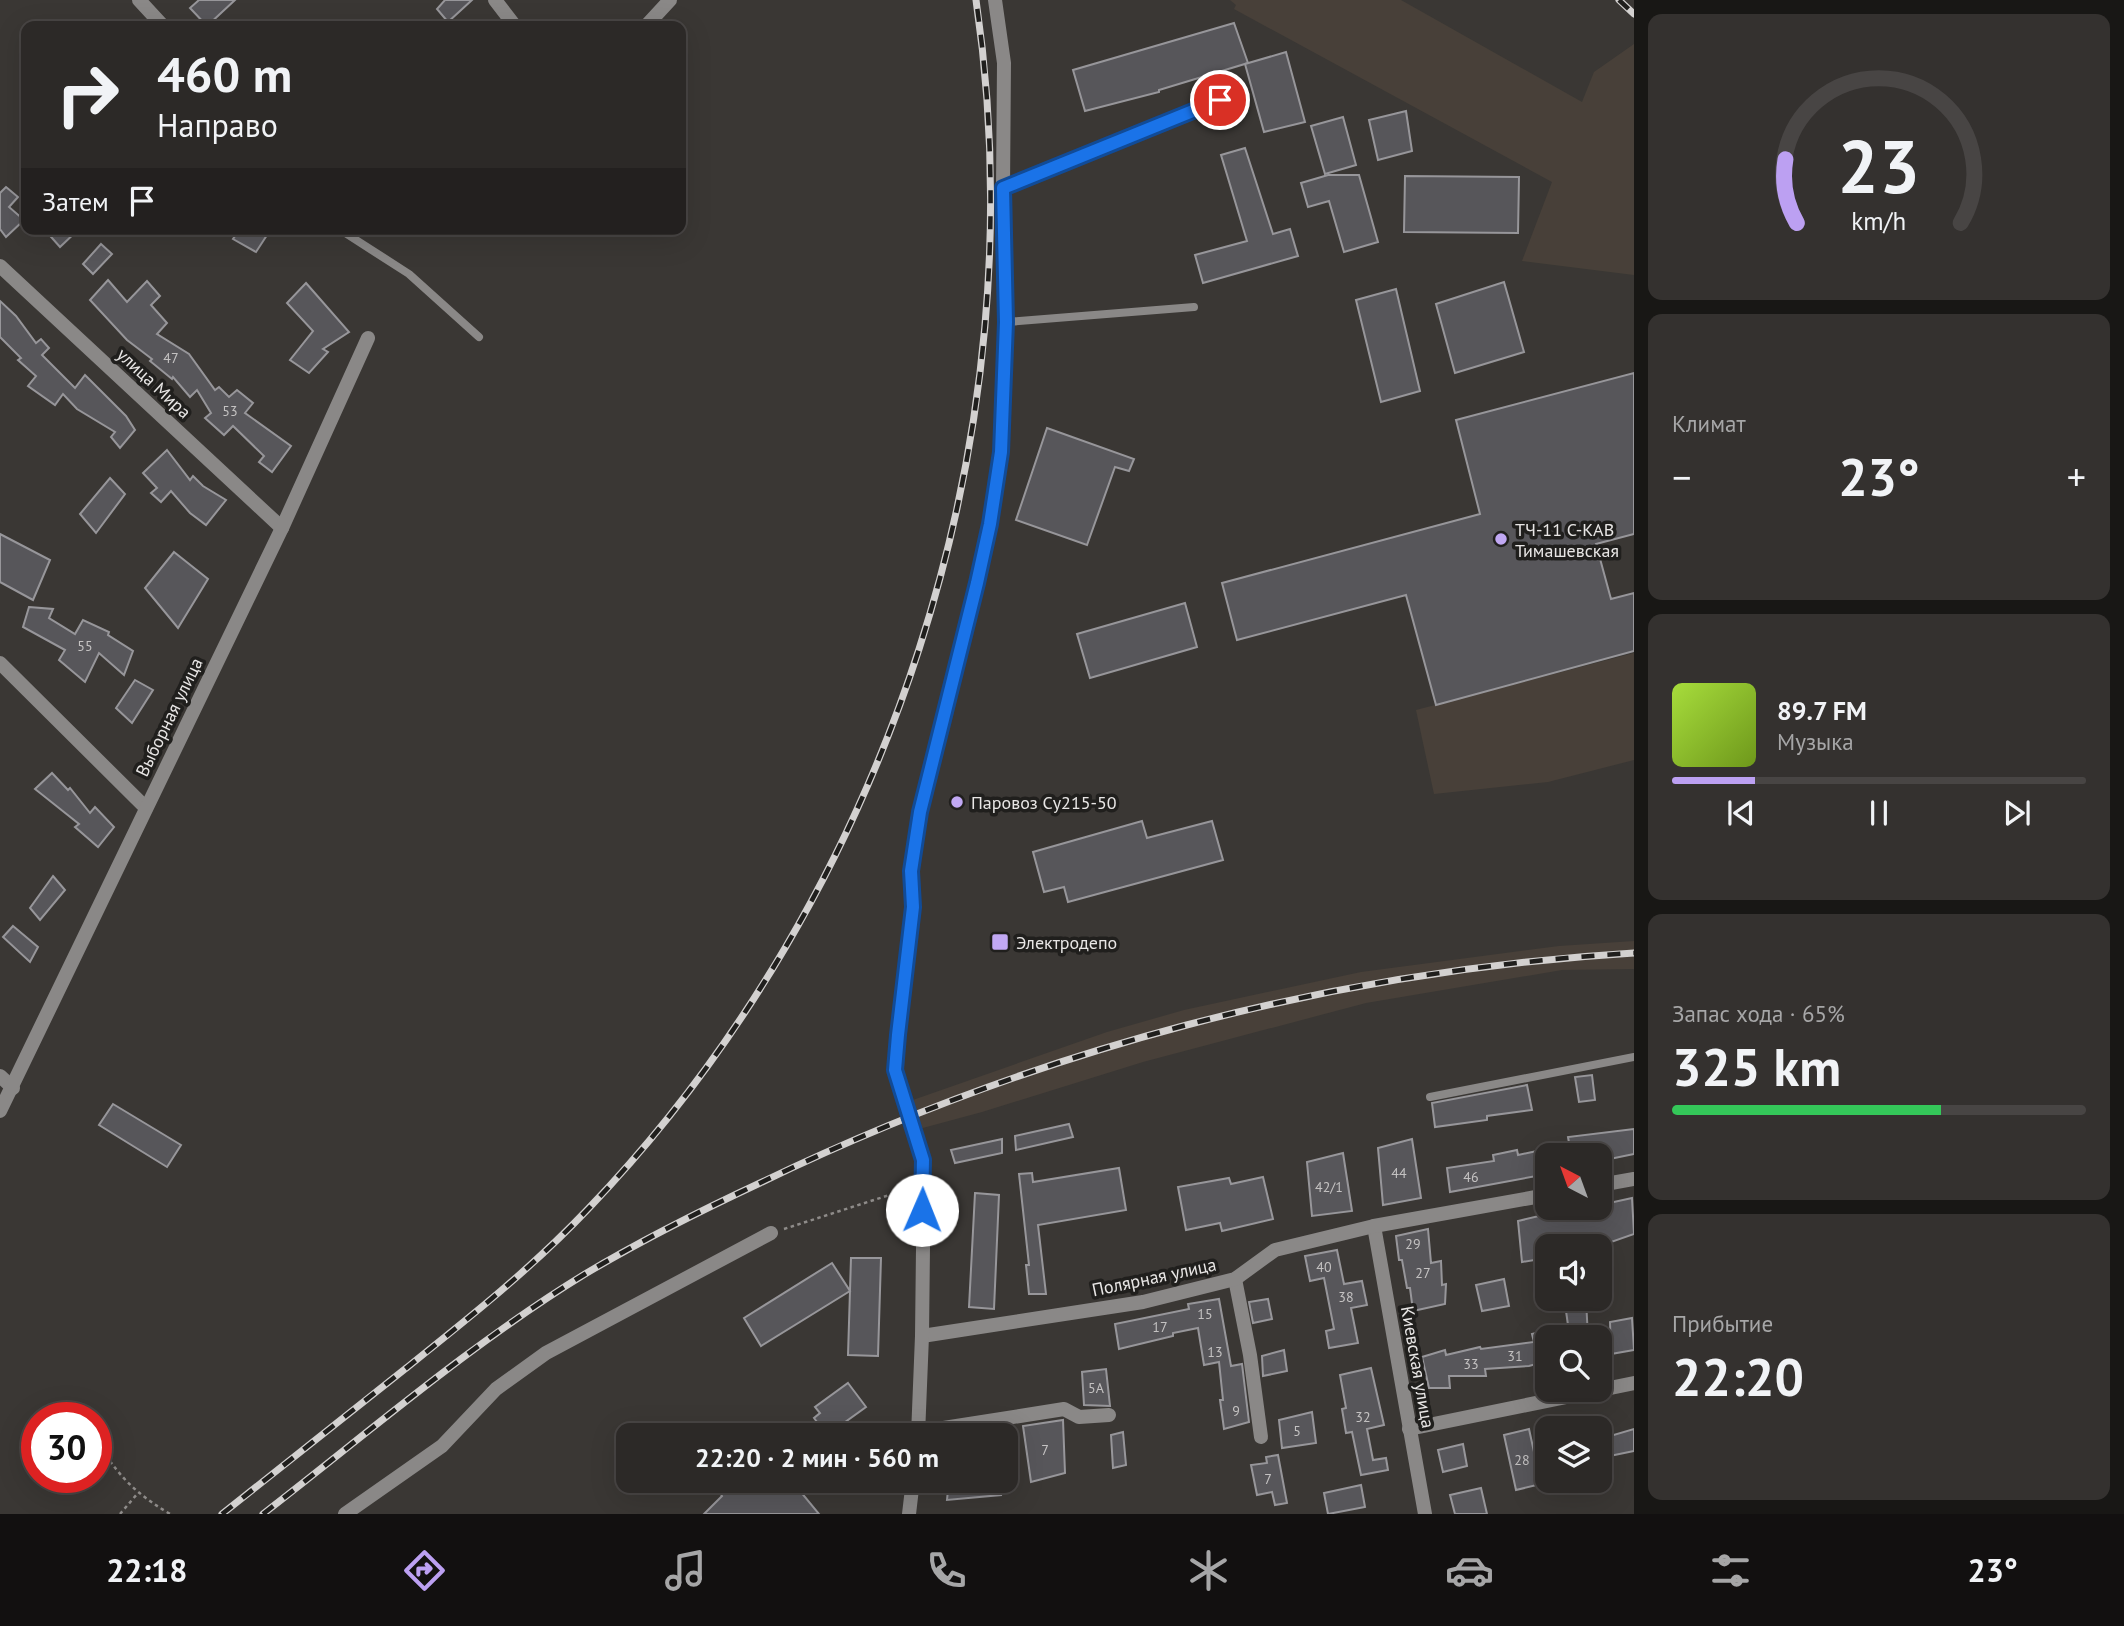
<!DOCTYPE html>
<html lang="ru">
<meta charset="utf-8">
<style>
:root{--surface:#2c2927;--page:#34312f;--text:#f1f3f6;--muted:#a6a6a7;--line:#484544;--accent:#bca0f2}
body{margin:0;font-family:"PT Sans",sans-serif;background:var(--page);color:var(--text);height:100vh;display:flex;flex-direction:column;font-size:26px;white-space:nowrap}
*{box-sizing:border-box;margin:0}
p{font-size:23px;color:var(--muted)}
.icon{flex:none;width:38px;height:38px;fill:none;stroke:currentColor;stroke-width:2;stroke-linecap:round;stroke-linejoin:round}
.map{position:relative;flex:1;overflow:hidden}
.sheet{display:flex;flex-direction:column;gap:14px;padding:14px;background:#181715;width:490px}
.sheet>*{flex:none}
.top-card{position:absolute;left:21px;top:21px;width:665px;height:214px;border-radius:14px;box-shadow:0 7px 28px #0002,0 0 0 2px var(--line);background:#2c2927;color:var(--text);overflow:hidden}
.needle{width:46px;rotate:319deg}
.buttons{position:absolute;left:1535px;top:1143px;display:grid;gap:14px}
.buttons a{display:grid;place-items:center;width:77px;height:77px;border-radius:14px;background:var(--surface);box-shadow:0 7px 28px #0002,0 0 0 2px var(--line);font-size:35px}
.speed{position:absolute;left:21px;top:1402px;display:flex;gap:14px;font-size:35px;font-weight:700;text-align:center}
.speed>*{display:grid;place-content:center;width:91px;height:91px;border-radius:50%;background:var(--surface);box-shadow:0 7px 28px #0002,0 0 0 2px var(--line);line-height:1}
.speed .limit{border:10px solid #d22;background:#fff;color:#111}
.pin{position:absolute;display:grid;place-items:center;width:60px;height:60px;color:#fff;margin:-30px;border:4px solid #fff;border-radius:50%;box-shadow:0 2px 7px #0007}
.me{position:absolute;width:77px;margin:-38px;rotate:1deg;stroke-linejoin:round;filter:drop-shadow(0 0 5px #0008)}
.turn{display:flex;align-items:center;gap:24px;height:147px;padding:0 21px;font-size:32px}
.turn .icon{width:91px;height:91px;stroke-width:2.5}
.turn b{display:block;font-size:49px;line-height:60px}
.then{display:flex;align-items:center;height:66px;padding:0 21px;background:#0003;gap:14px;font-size:26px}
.big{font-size:52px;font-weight:800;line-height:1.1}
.sheet .card{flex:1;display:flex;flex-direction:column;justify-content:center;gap:10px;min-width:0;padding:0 24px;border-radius:14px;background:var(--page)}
.sheet .dial{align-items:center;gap:0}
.dial svg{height:182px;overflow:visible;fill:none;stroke:var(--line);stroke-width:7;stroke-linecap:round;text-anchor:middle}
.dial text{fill:var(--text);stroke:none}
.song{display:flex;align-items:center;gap:21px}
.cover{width:84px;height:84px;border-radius:10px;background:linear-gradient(135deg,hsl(80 70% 55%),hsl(80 70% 35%))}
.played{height:7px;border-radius:4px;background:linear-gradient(90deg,var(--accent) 20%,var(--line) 20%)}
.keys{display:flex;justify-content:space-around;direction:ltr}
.heat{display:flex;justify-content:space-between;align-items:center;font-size:38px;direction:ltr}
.charge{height:10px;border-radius:5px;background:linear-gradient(90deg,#34c759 65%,var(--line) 0)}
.trip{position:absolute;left:616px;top:1423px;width:402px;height:70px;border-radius:14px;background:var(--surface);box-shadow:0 7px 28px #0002,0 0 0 2px var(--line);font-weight:800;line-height:70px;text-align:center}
.menu{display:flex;height:112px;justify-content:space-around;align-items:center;background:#121010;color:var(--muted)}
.menu .icon{width:49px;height:49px}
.menu .active{color:var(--accent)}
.menu b{font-size:32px;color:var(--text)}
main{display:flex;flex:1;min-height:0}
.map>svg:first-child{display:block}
.built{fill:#484039}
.building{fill:#57565a;stroke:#97969a;stroke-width:2}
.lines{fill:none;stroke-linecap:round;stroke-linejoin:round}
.path{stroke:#8e8b89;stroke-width:2.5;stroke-dasharray:3.5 3.5;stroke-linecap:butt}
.lane{stroke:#8a8887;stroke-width:8}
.street{stroke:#8a8887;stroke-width:14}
.rail-casing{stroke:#d3d1d0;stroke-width:7}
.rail{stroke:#201f1d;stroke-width:4.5;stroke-dasharray:13;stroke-linecap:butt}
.route-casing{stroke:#114b97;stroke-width:18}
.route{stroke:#1a73e8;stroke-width:12}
.poi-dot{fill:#c1a8f3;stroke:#201f1d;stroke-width:2.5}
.labels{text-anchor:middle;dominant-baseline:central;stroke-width:7;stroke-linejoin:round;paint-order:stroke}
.number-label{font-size:14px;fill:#c4c2c2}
.street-label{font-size:18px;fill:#e8e6e5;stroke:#201f1d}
.poi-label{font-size:18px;fill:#e8e6e5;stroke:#201f1d;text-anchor:start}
</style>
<main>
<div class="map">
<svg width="1634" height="1514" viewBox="0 0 1634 1514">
<rect width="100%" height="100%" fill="#3a3734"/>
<g class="built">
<path d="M1230 0H1401L1582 102 1594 72 1634 44V275L1522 261 1552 182 1234 9 1236 5Z"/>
<path d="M1634 653V760L1548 782 1434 794 1416 710Z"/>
<path d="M1634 941V969L1562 970 1366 1003 1143 1062 982 1112 919 1129 910 1101 1107 1032 1184 1010 1361 972 1559 946Z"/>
</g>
<g class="building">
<path d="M199 0H235L207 26 190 8Z"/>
<path d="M445 0H472L448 22 437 9Z"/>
<path d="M1234 23 1248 63 1159 90V92L1085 111 1073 70Z"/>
<path d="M1286 52 1305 122 1264 132 1245 64Z"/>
<path d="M1406 111 1412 151 1378 160 1369 120Z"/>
<path d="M1343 117 1356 165 1325 174 1311 126Z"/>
<path d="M1245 148 1273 234 1290 229 1298 256 1203 283 1195 255 1247 241 1221 155Z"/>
<path d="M1328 175H1359L1378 242 1344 252 1329 201 1308 207 1301 183Z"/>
<path d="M1405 176 1519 177 1518 233 1404 232Z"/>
<path d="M6 187 18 197 9 207 24 220 6 237 0 229V193Z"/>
<path d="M44 229H79L60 247Z"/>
<path d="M240 229H271L256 252 233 239Z"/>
<path d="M101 244 112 254 93 274 83 264Z"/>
<path d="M108 280 127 302 147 281 160 296 151 305 167 323 157 334 189 354 215 390 219 387 229 397 237 390 253 403 245 413 291 446 272 472 259 462 264 456 233 426 224 435 205 418 211 413 197 390 190 397 173 377 172 379 150 361 152 359 127 340 90 300Z"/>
<path d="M1504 282 1524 352 1455 373 1436 304Z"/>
<path d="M306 283 349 332 323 349 328 352 309 373 290 360 313 331 287 303Z"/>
<path d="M1396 289 1420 391 1381 402 1356 300Z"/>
<path d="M0 301 16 316 36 343 41 339 49 348 42 355 75 388 85 375 126 416 135 430 120 448 111 437 115 432 77 409 63 394 55 405 28 386 36 376 18 360 21 358 0 337Z"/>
<path d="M1634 373V534L1596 544 1611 599 1634 593V651L1436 705 1406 595 1237 640 1222 583 1480 514 1456 420Z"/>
<path d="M1047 428 1134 459 1129 471 1115 467 1087 545 1016 520Z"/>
<path d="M167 450 190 480 193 476 203 486 226 500 206 525 190 513 171 491 161 502 151 493 157 488 143 473Z"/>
<path d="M110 478 125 494 96 533 80 514Z"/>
<path d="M0 534 50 560 33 600 0 582Z"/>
<path d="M174 552 208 579 178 628 145 588Z"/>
<path d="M1185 603 1197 647 1090 678 1077 634Z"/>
<path d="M29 607 53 609 49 618 75 634 83 620 109 632 108 635 133 651 124 675 99 653 85 682 59 660 65 650 23 627Z"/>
<path d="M135 680 153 690 132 723 116 708Z"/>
<path d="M52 773 68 790 70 788 90 813 95 807 114 827 98 847 75 827 79 824 35 789Z"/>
<path d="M1142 821 1147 838 1212 821 1223 860 1068 902 1064 887 1044 892 1033 852Z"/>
<path d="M53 876 65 890 40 920 30 908Z"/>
<path d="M13 926 38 947 30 962 3 937Z"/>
<path d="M1592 1075 1595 1100 1579 1102 1575 1077Z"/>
<path d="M1527 1085 1532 1110 1487 1116V1120L1435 1127 1432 1103Z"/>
<path d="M113 1104 181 1145 167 1167 99 1125Z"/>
<path d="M1069 1124 1073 1137 1016 1150 1015 1136Z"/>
<path d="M1634 1129V1154L1600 1161V1155H1571L1568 1137Z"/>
<path d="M1002 1139V1153L955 1163 951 1150Z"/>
<path d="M1412 1139 1421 1198 1383 1205 1378 1148Z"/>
<path d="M1517 1150 1518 1155 1537 1151 1542 1175 1450 1192 1447 1168 1494 1161 1493 1155Z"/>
<path d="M1343 1153 1352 1211 1312 1216 1307 1162Z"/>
<path d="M1119 1168 1126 1210 1038 1225 1046 1294H1029L1026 1265H1029L1019 1174 1032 1173 1033 1182Z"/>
<path d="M1263 1177 1273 1219 1222 1231 1220 1223 1186 1230 1178 1187 1229 1178 1231 1184Z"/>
<path d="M975 1193 999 1195 994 1309 969 1307Z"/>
<path d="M1632 1198 1634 1234 1608 1243 1609 1246H1547V1258L1522 1262 1518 1221 1573 1208H1600V1205Z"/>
<path d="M1428 1229 1431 1263 1441 1261 1442 1285 1446 1284 1445 1304 1413 1311 1410 1288H1407L1402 1260H1399L1396 1236Z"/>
<path d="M1337 1250 1344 1284 1362 1281 1367 1305 1351 1308 1358 1343 1329 1348 1326 1331 1334 1329 1324 1278 1310 1281 1305 1256Z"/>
<path d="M851 1258H881L878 1356 848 1355Z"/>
<path d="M832 1263 850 1291 761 1346 744 1318Z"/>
<path d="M1504 1279 1509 1306 1482 1311 1476 1285Z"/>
<path d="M1219 1299 1231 1366 1242 1364 1249 1422 1224 1429 1220 1400H1223L1219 1362 1204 1365 1198 1328 1173 1333V1336L1119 1349 1115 1324 1189 1309 1188 1304Z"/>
<path d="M1268 1299 1272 1319 1253 1323 1249 1302Z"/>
<path d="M1586 1300 1588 1337H1547V1361L1529 1366 1485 1369 1486 1376H1449L1450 1388H1429L1422 1357 1445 1350 1446 1355 1480 1347 1481 1349 1534 1342 1532 1334 1568 1325 1565 1304Z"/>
<path d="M1632 1318 1634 1350 1611 1354 1610 1322Z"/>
<path d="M1284 1350 1287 1371 1263 1376 1262 1356Z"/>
<path d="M1371 1368 1384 1425 1367 1429 1373 1460 1386 1458 1388 1470 1361 1475 1352 1432 1346 1433 1342 1409 1346 1408 1340 1375Z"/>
<path d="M1106 1369 1110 1406 1084 1405 1082 1372Z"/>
<path d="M848 1383 866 1407 827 1435 814 1418 820 1413 815 1407Z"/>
<path d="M1312 1412 1316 1443 1282 1448 1279 1420Z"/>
<path d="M1063 1420 1065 1473 1031 1482 1023 1426Z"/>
<path d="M1529 1429 1541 1484 1516 1490 1504 1435Z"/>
<path d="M1634 1429V1451L1600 1458V1439Z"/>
<path d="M1123 1432 1126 1465 1113 1468 1111 1435Z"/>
<path d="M1463 1444 1467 1466 1443 1472 1438 1450Z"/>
<path d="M1278 1455 1287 1503 1275 1505 1272 1492 1257 1495 1251 1465 1267 1463 1266 1457Z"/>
<path d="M712 1480H791L819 1514H704L722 1496Z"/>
<path d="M949 1480H999L1001 1495 947 1500Z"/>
<path d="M1361 1485 1365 1507 1328 1514 1324 1493Z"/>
<path d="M1481 1488 1487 1514H1455L1450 1495Z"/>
</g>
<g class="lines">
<g class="path">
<path d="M784 1229 908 1189"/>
<path d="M110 1461C127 1485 145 1499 170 1514"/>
<path d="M120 1514 138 1493"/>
</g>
<g class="lane">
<path d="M1003 188 1220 100"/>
<path d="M339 229 409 274 479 337"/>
<path d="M1007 322 1194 307"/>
<path d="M1430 1097 1634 1057"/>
</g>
<g class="street">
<path d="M139 0 163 26"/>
<path d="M495 0 515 26"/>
<path d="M646 26 670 0"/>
<path d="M0 266 282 528"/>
<path d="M0 663 146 808"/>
<path d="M0 1076 13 1088"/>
<path d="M0 1111 282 528 368 338"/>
<path d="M1600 1185 1634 1179"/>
<path d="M1374 1226 1425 1514"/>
<path d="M1235 1279 1250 1355 1261 1437"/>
<path d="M922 1336 1143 1302 1235 1279 1275 1250 1374 1226 1547 1195"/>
<path d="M1409 1429 1634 1383"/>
<path d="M918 1432 1064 1409 1079 1417 1109 1415"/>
<path d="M918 1435 922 1336 924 1160 895 1070 913 907 911 871 920 812 977 583 990 524 1001 452 1007 322 1003 188 1004 63 995 0"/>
<path d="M345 1514 442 1446 496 1389 546 1353 771 1233"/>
<path d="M909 1514 913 1480"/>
</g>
<g class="rail-casing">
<g id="rail">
<path d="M1619 0 1634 14"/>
<path d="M222 1514C283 1466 344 1417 405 1369 469 1318 532 1268 588 1209 890 894 1040 432 976 0"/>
<path d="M263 1514C368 1433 472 1343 585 1274 642 1240 700 1211 760 1183 1033 1051 1331 971 1634 953"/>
</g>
</g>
<use href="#rail" class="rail"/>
</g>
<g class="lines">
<g class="route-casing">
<path id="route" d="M922 1210 923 1160 895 1070 898 1035 913 907 911 871 920 812 977 583 990 524 1001 452 1006 322 1003 188 1220 100"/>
</g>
<use href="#route" class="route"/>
</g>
<g class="poi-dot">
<circle cx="1501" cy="539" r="7"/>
<circle cx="957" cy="802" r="7"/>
<rect x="991" y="933" width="18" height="18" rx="3.5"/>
</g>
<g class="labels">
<g class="number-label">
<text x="171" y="358">47</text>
<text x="230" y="411">53</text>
<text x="85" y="646">55</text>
<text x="1399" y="1173">44</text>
<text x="1471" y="1177">46</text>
<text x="1329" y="1187">42/1</text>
<text x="1413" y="1244">29</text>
<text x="1324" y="1267">40</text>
<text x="1423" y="1273">27</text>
<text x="1346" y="1297">38</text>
<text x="1205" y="1314">15</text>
<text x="1160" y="1327">17</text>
<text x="1215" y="1352">13</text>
<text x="1515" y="1356">31</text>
<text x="1471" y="1364">33</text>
<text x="1096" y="1388">5А</text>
<text x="1236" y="1411">9</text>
<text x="1363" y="1417">32</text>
<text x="1297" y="1431">5</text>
<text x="1045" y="1450">7</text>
<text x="1522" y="1460">28</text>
<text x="1268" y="1479">7</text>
</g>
<g class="street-label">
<text transform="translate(154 383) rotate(43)">улица Мира</text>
<text transform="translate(169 717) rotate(-64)">Выборная улица</text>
<text transform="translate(1154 1277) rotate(-12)">Полярная улица</text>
<text transform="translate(1418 1367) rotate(80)">Киевская улица</text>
</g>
<g class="poi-label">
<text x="1515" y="529">ТЧ-11 С-КАВ<tspan x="1515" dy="21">Тимашевская</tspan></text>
<text x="971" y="802">Паровоз Су215-50</text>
<text x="1016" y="942">Электродепо</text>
</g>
</g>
</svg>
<div class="buttons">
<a><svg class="needle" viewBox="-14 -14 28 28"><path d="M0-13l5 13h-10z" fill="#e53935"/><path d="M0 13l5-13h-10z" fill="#a6a6a7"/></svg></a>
<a><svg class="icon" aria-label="sound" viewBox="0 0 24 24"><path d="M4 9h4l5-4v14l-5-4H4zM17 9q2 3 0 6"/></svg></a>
<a><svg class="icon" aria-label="search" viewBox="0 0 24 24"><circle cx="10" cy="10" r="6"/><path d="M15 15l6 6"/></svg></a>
<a><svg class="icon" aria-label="layers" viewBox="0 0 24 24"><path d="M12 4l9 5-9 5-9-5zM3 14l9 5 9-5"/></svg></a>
</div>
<div class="speed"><div class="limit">30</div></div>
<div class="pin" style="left:1220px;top:100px;background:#d93025"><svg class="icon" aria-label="arrive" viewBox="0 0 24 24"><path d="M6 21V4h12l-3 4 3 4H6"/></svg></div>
<svg class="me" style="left:922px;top:1210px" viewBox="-20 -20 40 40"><circle r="19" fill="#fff"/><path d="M0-13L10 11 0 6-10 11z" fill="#1a73e8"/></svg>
<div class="trip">22:20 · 2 мин · 560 m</div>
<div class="top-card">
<div class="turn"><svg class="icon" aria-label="right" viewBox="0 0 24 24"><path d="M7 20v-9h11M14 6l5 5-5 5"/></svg><div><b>460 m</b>Направо</div></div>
<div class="then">Затем<svg class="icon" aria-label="arrive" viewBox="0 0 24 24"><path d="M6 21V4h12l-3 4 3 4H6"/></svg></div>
</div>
</div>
<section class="sheet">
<div class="card dial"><svg viewBox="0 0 100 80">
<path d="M14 69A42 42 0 1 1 86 69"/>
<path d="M14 69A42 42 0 0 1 9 41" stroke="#bca0f2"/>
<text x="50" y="56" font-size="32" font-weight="700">23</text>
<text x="50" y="72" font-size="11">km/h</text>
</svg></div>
<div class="card"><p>Климат</p>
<div class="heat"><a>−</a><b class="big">23°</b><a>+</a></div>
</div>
<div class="card">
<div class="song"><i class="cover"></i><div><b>89.7 FM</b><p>Музыка</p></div></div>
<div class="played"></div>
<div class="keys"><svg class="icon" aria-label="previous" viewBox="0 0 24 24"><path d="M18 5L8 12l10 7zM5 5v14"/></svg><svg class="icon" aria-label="pause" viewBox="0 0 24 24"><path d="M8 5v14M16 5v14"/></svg><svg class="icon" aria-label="next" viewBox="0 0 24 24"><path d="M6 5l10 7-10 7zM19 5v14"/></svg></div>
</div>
<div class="card"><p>Запас хода · 65%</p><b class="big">325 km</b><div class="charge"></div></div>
<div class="card"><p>Прибытие</p><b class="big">22:20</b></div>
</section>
</main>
<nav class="menu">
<b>22:18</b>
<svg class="icon active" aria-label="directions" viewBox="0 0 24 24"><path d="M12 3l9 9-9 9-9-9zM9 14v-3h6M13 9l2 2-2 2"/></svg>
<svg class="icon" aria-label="music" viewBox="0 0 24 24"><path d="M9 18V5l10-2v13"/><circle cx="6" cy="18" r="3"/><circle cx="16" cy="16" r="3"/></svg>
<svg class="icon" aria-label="phone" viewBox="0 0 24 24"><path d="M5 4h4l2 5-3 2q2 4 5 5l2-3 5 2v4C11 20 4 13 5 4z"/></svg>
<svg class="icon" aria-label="climate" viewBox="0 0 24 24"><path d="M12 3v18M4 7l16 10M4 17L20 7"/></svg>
<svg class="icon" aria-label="car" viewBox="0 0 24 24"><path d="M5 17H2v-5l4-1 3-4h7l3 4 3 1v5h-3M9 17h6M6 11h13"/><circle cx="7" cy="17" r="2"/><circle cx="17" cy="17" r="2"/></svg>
<svg class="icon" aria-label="filters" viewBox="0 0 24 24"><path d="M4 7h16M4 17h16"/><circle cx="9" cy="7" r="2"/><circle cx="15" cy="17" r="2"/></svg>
<b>23°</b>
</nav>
